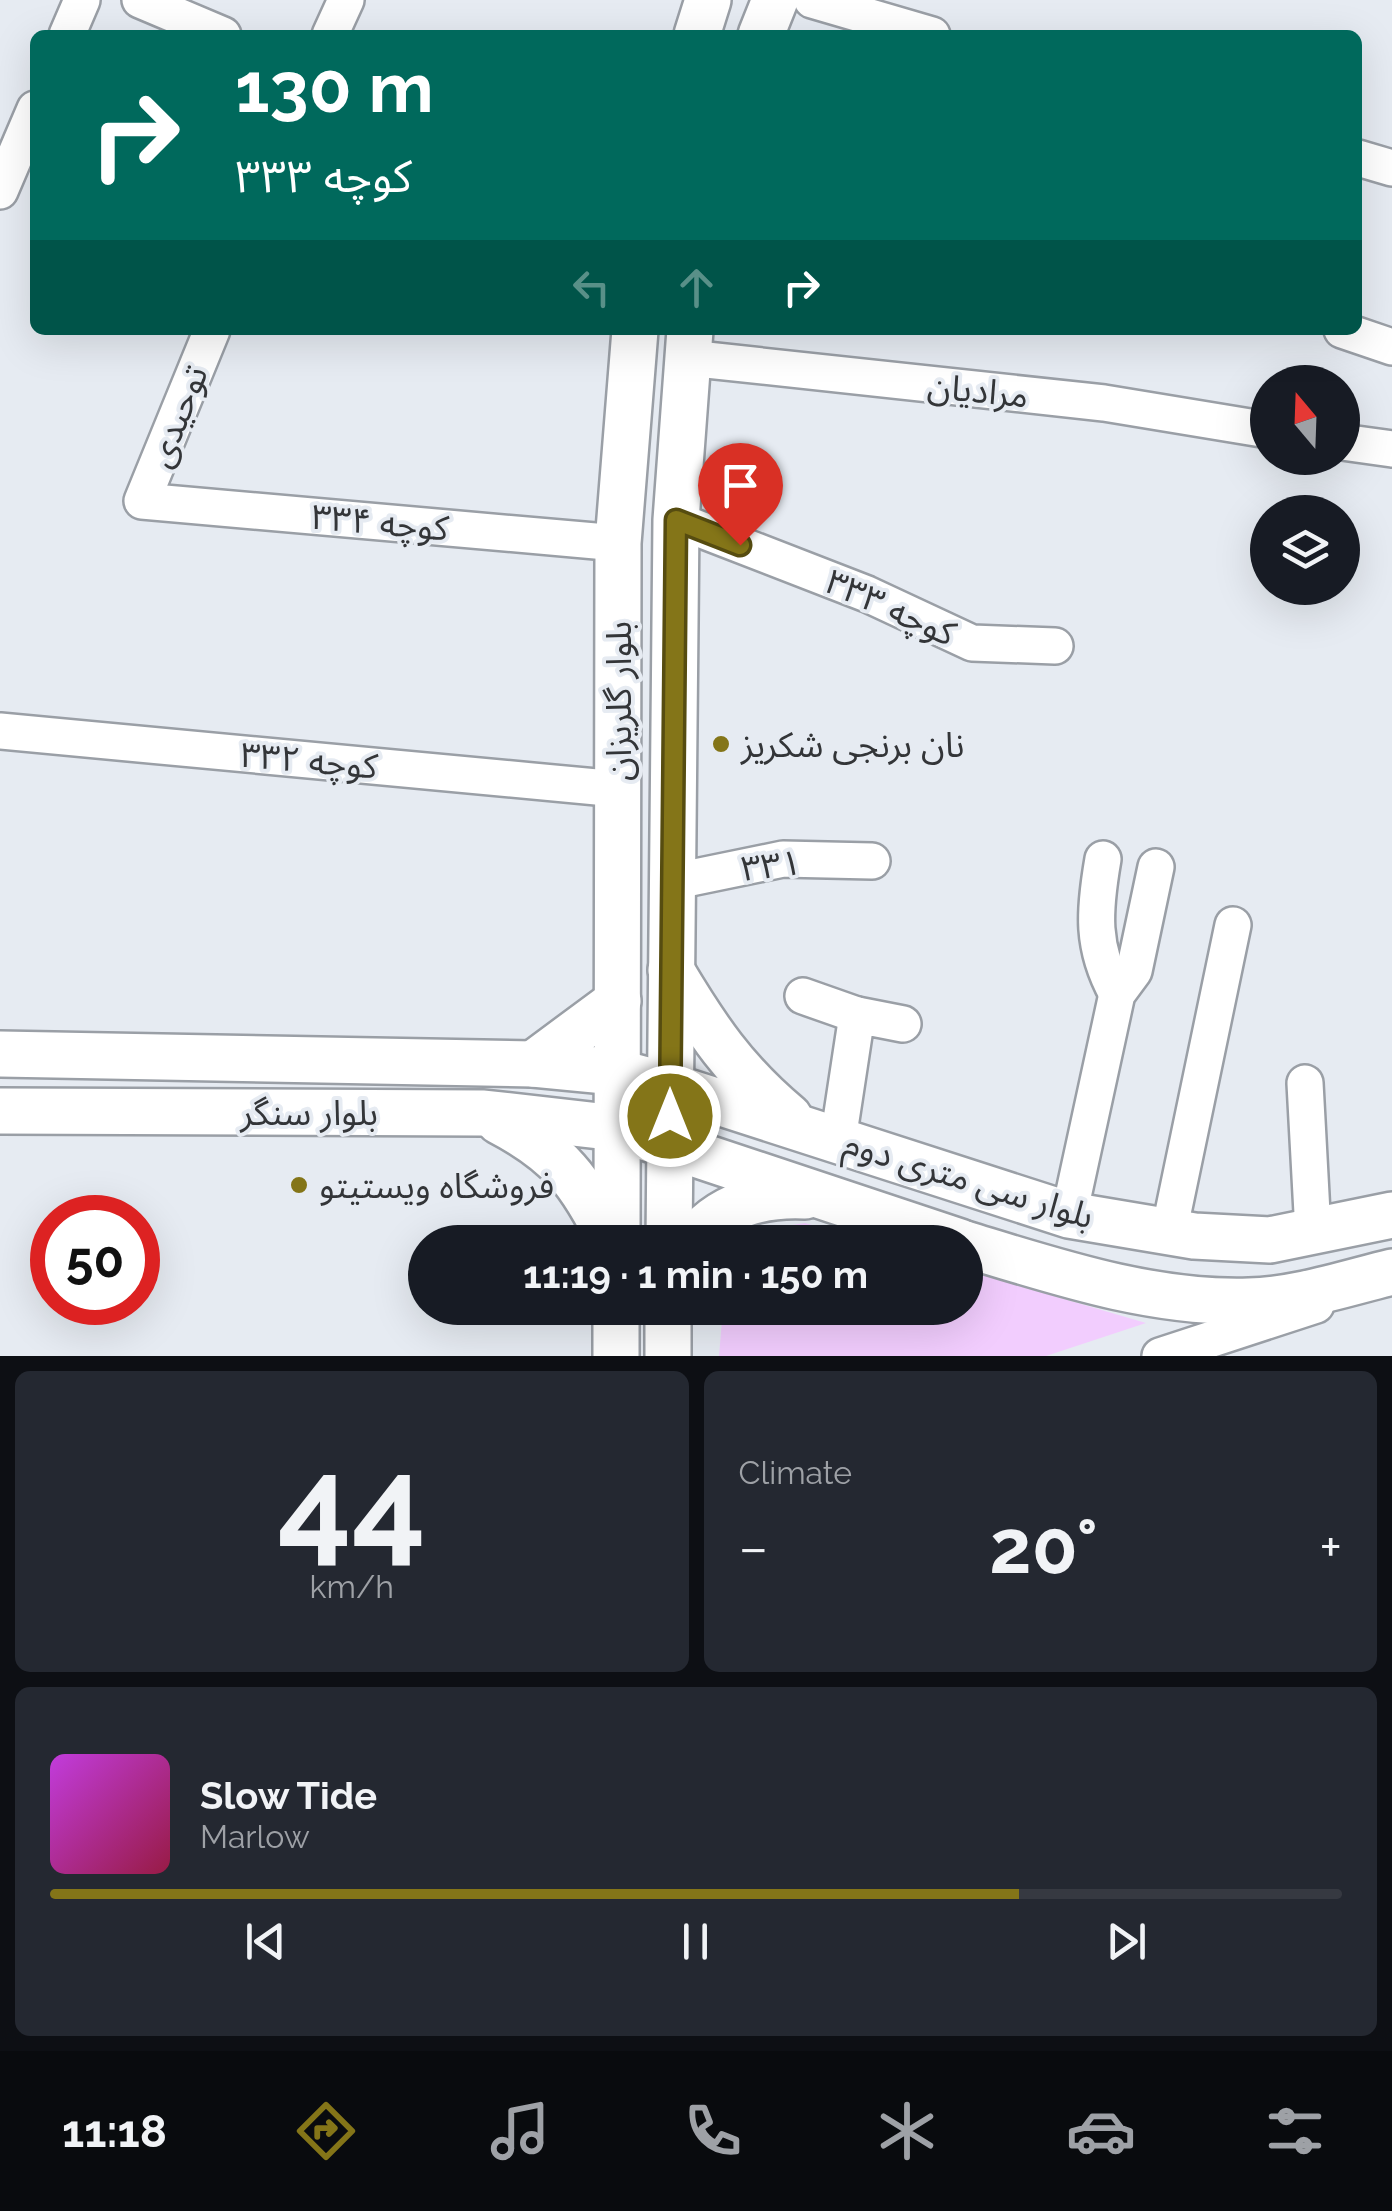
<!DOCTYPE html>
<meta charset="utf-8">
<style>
:root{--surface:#171b24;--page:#242831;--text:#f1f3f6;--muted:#9ea1a6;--line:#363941;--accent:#847518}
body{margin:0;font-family:Raleway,"Noto Sans Arabic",sans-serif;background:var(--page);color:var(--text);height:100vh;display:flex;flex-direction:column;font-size:38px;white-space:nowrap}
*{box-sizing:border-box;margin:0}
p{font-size:32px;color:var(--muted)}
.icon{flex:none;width:55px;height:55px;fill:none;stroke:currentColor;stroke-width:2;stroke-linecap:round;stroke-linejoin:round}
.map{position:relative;height:1356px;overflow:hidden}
.side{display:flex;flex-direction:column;gap:15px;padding:15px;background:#0d0f14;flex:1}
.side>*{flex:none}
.hud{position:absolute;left:30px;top:30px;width:1332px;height:305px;border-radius:15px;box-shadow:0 10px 40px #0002;background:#00695c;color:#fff;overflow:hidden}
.needle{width:65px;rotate:341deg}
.fabs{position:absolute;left:1250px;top:365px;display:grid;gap:20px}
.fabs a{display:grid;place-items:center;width:110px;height:110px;border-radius:50%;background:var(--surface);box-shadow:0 10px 40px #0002;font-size:50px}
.speed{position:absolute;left:30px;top:1195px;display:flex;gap:20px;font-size:50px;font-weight:700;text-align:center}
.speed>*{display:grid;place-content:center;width:130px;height:130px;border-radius:50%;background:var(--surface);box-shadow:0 10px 40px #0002;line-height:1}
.speed .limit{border:15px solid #d22;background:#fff;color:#111}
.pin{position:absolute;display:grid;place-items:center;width:85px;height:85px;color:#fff;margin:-102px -42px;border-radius:50% 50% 50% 0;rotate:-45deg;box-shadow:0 0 10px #0007}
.pin .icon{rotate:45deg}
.me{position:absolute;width:110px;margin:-55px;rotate:0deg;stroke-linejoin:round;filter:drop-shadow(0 0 8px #0008)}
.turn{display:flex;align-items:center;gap:35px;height:210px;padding:0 40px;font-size:45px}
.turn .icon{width:130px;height:130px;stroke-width:2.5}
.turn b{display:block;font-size:70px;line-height:85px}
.lanes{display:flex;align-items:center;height:95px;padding:0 40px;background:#0003;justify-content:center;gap:50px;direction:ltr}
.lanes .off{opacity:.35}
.big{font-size:75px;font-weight:700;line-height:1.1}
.side .widget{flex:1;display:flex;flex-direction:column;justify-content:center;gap:15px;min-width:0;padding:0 35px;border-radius:15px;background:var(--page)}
.side .dial{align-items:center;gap:0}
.dial b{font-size:130px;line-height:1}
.song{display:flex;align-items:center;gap:30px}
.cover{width:120px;height:120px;border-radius:15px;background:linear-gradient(135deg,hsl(290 70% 55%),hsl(340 70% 35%))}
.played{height:10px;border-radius:5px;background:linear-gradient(90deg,var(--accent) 75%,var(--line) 75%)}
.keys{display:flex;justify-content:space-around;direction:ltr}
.heat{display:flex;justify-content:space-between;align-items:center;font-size:55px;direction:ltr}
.side .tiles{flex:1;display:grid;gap:15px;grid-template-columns:1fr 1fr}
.widget:last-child{grid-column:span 2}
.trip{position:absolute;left:408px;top:1225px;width:575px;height:100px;border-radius:50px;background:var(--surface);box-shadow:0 10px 40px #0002;font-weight:700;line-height:100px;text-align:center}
.dock{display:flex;height:160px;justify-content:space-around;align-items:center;background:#090b0e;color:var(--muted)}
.dock .icon{width:70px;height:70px}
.dock .on{color:var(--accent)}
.dock b{font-size:45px;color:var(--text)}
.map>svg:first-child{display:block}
.green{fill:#f2cdfe}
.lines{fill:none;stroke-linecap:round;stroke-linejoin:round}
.minor-casing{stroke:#9a9fa6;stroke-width:40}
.major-casing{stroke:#9a9fa6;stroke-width:50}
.minor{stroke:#fff;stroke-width:35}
.major{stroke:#fff;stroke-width:45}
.route-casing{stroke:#564c10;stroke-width:25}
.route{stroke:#847518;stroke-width:18}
.poi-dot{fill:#847518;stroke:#e6ebf2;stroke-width:4}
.labels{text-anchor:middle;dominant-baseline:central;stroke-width:8;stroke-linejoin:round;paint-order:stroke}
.street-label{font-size:35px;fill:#333538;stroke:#e6ebf2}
.poi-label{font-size:35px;fill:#333538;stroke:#e6ebf2;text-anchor:start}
</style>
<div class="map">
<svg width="1392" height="1356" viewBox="0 0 1392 1356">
<rect width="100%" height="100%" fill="#e6ebf2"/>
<g class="green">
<path d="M805 1223 872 1242H746L768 1229Z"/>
<path d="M965 1270 1146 1323 1046 1356H719L723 1308H965Z"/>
</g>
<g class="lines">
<g class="minor-casing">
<g id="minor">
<path d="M140 0 223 35"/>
<path d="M812 0 932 35"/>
<path d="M67 35 82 0"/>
<path d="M330 35 346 0"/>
<path d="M1358 158 1392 168"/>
<path d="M0 191 35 109"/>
<path d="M212 330 142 501 618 543"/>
<path d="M1342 330 1392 347"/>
<path d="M688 358 1104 403 1268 430"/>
<path d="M1342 442 1392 449"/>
<path d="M676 520 867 594 972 643 1055 646"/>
<path d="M0 731 618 789"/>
<path d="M1103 859C1094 911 1091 947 1117 994"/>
<path d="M671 882 783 859 872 861"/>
<path d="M803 996 857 1015"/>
<path d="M1305 1083 1313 1232"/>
<path d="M838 1140 857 1015 903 1024"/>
<path d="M1069 1215 1117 994 1134 971 1156 867"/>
<path d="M1169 1232 1233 925"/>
<path d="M1160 1356 1316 1305"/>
</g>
</g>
<g class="major-casing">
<g id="major">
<path d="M697 35 708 0"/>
<path d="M761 35 775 0"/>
<path d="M671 970C706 1029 735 1072 789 1117"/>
<path d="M0 1054 533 1064 616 1072 669 1086 1069 1215 1194 1236 1270 1240 1392 1215"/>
<path d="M533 1064 618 1001"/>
<path d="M0 1111 484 1113 617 1128 960 1242"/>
<path d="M499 1121C560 1153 581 1181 611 1242"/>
<path d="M617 1242 618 543 635 330"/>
<path d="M669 1242 676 520 690 330"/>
<path d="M693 1242C718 1205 763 1194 805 1196"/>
<path d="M965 1244C1057 1272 1152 1304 1249 1301 1296 1300 1347 1283 1392 1272"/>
<path d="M616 1356V1308"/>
<path d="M668 1356V1308"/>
</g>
</g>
<use href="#minor" class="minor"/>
<use href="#major" class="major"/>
</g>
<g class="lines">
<g class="route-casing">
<path id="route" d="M670 1116 676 520 740 545"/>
</g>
<use href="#route" class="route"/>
</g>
<g class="poi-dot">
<circle cx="721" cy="744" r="10"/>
<circle cx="299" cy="1185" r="10"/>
</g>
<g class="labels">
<g class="street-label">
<text transform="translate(978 390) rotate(6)">مرادیان</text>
<text transform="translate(177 416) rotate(-68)">توحیدی</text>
<text transform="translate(380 522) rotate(5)">کوچه ۳۳۴</text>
<text transform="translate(891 607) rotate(24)">کوچه ۳۳۳</text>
<text transform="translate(618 701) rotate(-90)">بلوار گلریزان</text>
<text transform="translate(309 760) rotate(5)">کوچه ۳۳۲</text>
<text transform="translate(771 865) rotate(-7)">۳۳۱</text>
<text x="309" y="1112">بلوار سنگر</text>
<text transform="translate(969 1179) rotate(17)">بلوار سی متری دوم</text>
</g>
<g class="poi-label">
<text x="741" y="744">نان برنجی شکریز</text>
<text x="319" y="1185">فروشگاه ویستیتو</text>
</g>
</g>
</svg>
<div class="fabs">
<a><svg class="needle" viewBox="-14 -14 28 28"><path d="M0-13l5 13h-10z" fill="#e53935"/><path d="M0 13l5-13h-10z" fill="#9ea1a6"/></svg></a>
<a><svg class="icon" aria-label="layers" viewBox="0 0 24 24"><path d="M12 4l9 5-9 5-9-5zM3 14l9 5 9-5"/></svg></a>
</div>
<div class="speed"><div class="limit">50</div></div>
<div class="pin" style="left:740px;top:545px;background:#d93025"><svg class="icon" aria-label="arrive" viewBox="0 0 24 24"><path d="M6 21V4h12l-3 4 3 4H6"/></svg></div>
<svg class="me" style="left:670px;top:1116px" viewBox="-20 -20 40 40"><circle r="17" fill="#847518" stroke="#fff" stroke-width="3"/><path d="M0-11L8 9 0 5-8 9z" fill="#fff"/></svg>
<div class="trip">11:19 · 1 min · 150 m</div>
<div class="hud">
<div class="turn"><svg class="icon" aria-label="right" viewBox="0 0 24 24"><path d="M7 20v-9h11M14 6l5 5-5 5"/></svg><div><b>130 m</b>کوچه ۳۳۳</div></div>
<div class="lanes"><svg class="icon off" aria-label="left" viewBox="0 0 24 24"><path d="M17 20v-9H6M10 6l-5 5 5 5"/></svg><svg class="icon off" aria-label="ahead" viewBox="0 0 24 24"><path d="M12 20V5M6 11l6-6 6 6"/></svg><svg class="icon" aria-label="right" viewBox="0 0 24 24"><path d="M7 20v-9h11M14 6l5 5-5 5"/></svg></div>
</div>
</div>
<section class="side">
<div class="tiles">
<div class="widget dial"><b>44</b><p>km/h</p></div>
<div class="widget"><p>Climate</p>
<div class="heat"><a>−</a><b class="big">20°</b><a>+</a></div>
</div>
<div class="widget">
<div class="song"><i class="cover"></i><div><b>Slow Tide</b><p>Marlow</p></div></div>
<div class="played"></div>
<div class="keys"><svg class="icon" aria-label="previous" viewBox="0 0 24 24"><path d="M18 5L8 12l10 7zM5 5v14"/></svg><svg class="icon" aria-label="pause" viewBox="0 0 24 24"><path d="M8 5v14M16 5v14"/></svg><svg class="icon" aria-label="next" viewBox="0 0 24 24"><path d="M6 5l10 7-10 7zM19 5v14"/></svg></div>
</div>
</div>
</section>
<nav class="dock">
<b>11:18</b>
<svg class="icon on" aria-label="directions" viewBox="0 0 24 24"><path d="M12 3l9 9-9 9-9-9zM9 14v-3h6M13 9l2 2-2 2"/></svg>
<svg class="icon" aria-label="music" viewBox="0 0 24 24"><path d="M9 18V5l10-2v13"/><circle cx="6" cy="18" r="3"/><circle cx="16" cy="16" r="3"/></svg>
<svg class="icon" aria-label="phone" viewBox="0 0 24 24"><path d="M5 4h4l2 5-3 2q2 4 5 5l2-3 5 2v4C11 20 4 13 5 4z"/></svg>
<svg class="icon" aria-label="climate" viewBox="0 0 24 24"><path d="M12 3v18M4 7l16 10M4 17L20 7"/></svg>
<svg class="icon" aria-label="car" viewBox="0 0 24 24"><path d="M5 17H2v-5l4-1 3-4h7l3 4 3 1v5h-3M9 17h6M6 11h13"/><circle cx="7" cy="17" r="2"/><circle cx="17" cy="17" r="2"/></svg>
<svg class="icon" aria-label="filters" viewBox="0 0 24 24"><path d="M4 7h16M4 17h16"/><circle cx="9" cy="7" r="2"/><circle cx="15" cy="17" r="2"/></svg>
</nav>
